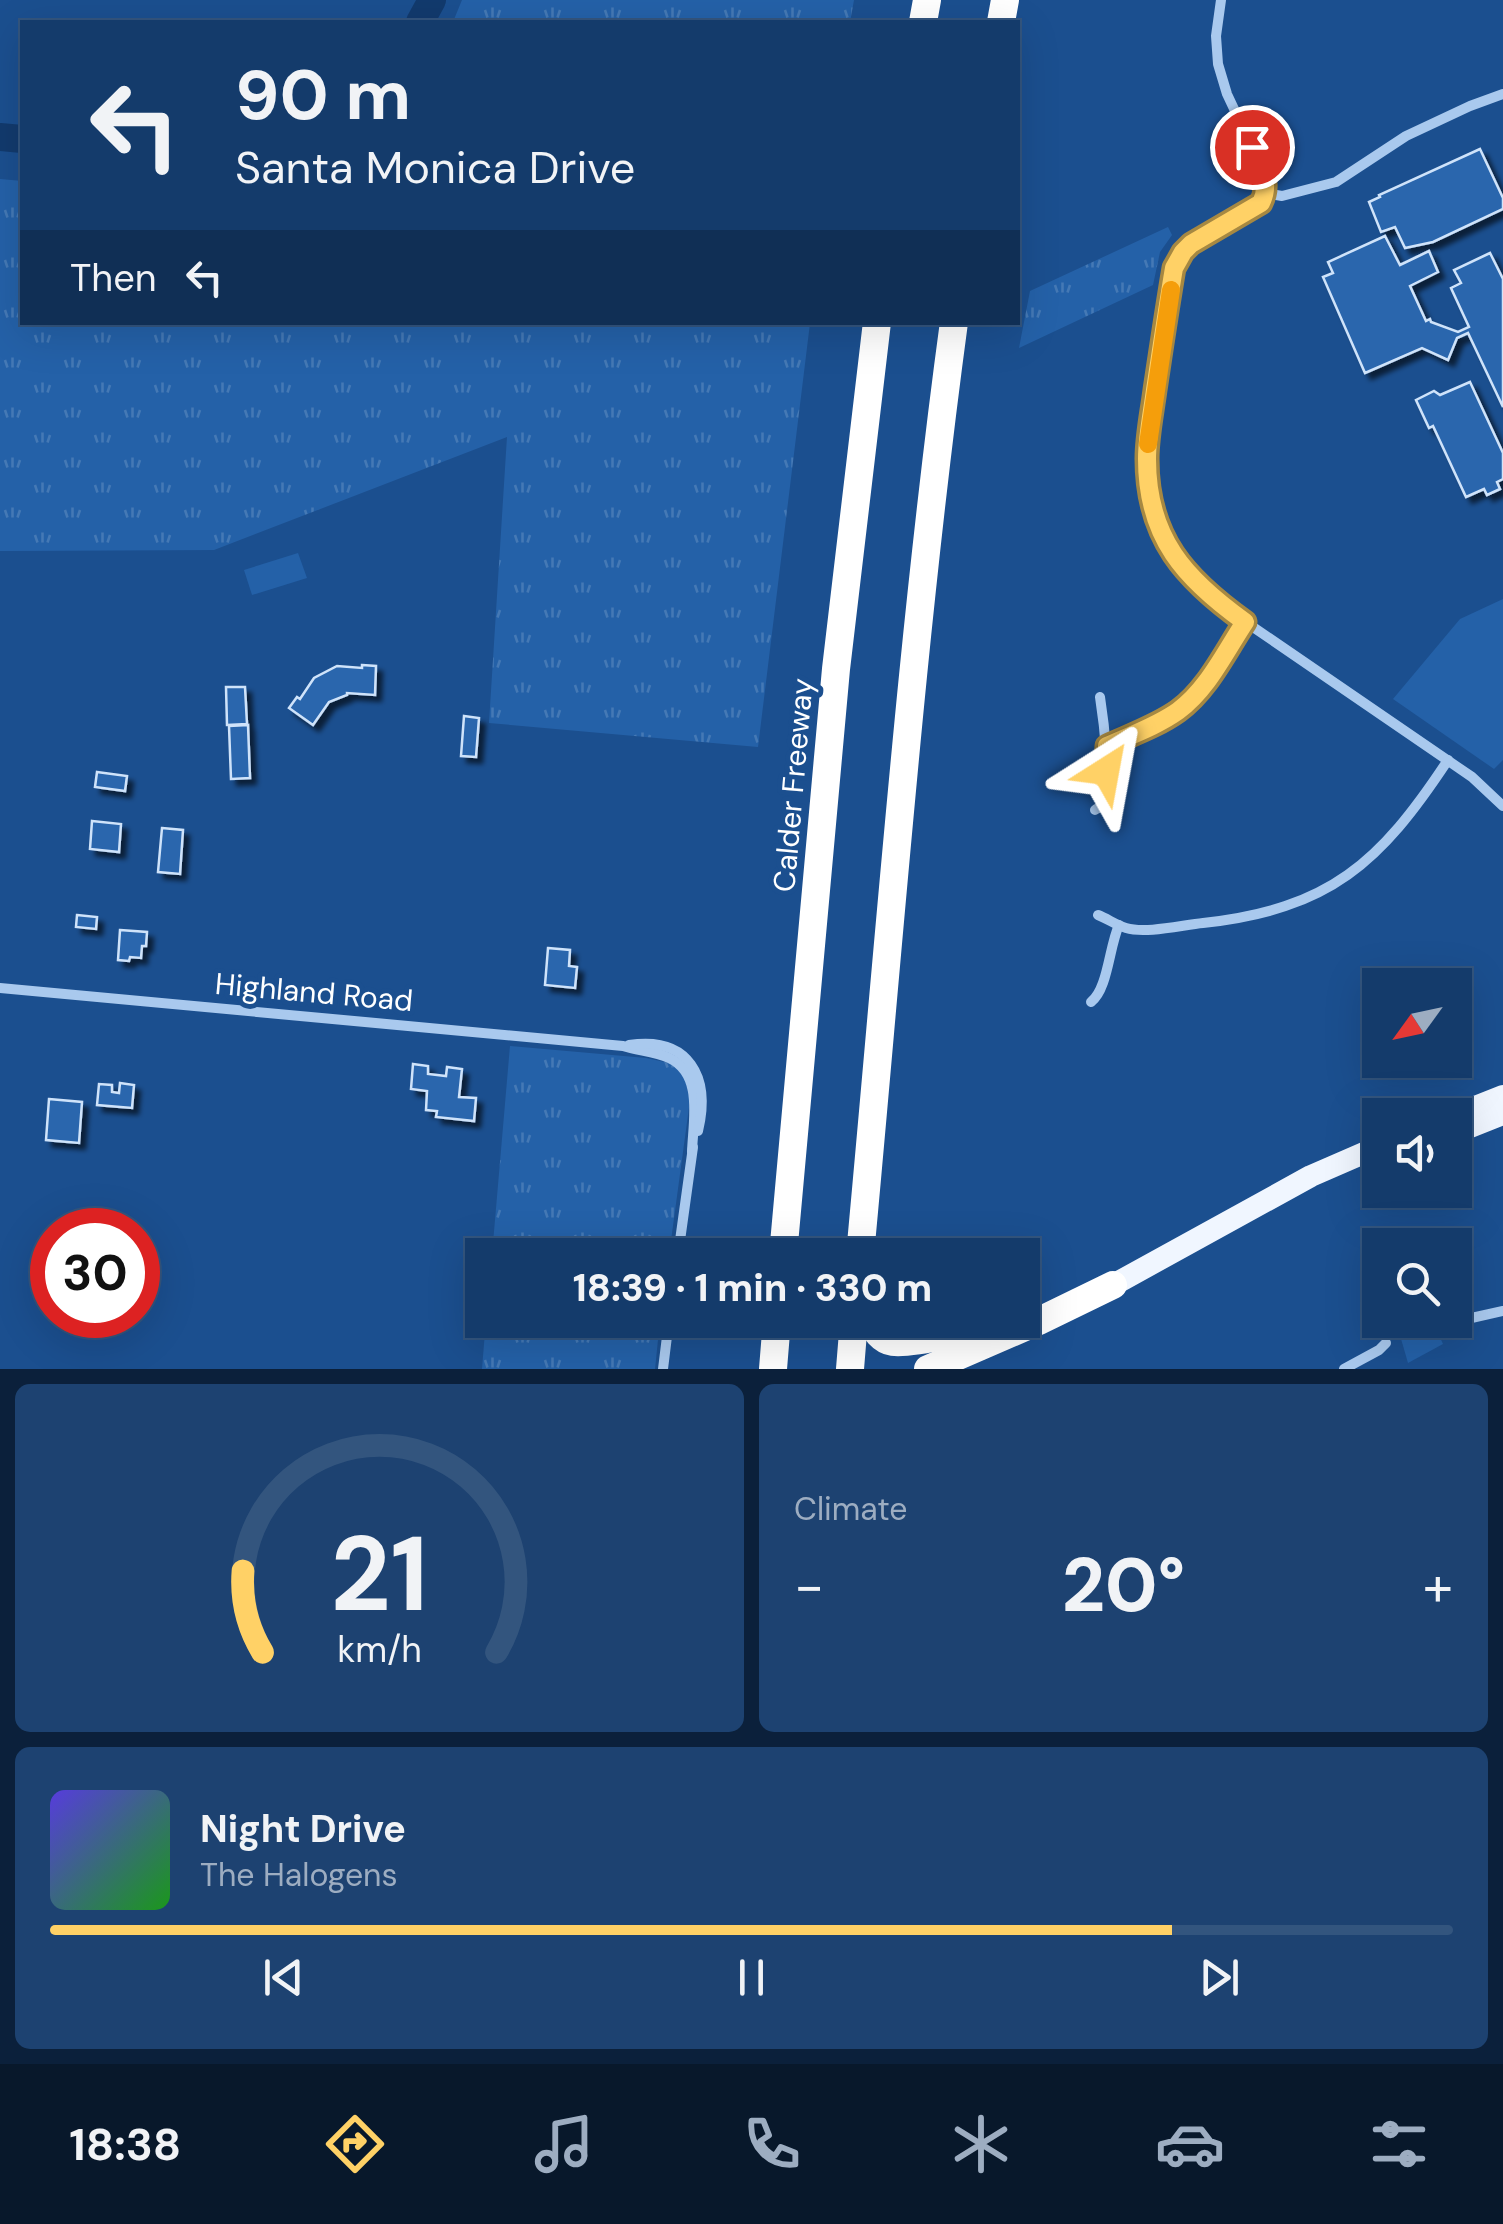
<!DOCTYPE html>
<meta charset="utf-8">
<style>
:root{--surface:#143b6b;--page:#1d4271;--text:#f1f3f6;--muted:#9dadc1;--line:#33557e;--accent:#ffd166}
body{margin:0;font-family:"DM Sans",sans-serif;background:var(--page);color:var(--text);height:100vh;display:flex;flex-direction:column;font-size:38px;white-space:nowrap}
*{box-sizing:border-box;margin:0}
p{font-size:32px;color:var(--muted)}
.icon{flex:none;width:55px;height:55px;fill:none;stroke:currentColor;stroke-width:2;stroke-linecap:round;stroke-linejoin:round}
.map{position:relative;height:1369px;overflow:hidden}
.panel{display:flex;flex-direction:column;gap:15px;padding:15px;background:#0b203b;flex:1}
.panel>*{flex:none}
.top-card{position:absolute;left:20px;top:20px;width:1000px;height:305px;border-radius:0px;box-shadow:0 10px 40px #0002,0 0 0 2px var(--line);background:#143b6b;color:var(--text);overflow:hidden}
.needle{width:65px;rotate:237deg}
.tools{position:absolute;left:1362px;top:968px;display:grid;gap:20px}
.tools a{display:grid;place-items:center;width:110px;height:110px;border-radius:0px;background:var(--surface);box-shadow:0 10px 40px #0002,0 0 0 2px var(--line);font-size:50px}
.speed{position:absolute;left:30px;top:1208px;display:flex;gap:20px;font-size:50px;font-weight:700;text-align:center}
.speed>*{display:grid;place-content:center;width:130px;height:130px;border-radius:50%;background:var(--surface);box-shadow:0 10px 40px #0002,0 0 0 2px var(--line);line-height:1}
.speed .limit{border:15px solid #d22;background:#fff;color:#111}
.pin{position:absolute;display:grid;place-items:center;width:85px;height:85px;color:#fff;margin:-42px;border:5px solid #fff;border-radius:50%;box-shadow:0 2px 10px #0007}
.me{position:absolute;width:110px;margin:-55px;rotate:34deg;stroke-linejoin:round;filter:drop-shadow(0 0 8px #0008)}
.turn{display:flex;align-items:center;gap:35px;height:210px;padding:0 50px;font-size:45px}
.turn .icon{width:130px;height:130px;stroke-width:2.5}
.turn b{display:block;font-size:70px;line-height:85px}
.then{display:flex;align-items:center;height:95px;padding:0 50px;background:#0003;gap:20px;font-size:38px}
.big{font-size:75px;font-weight:800;line-height:1.1}
.panel .widget{flex:1;display:flex;flex-direction:column;justify-content:center;gap:15px;min-width:0;padding:0 35px;border-radius:15px;background:var(--page)}
.panel .dial{align-items:center;gap:0}
.dial svg{height:260px;overflow:visible;fill:none;stroke:var(--line);stroke-width:7;stroke-linecap:round;text-anchor:middle}
.dial text{fill:var(--text);stroke:none}
.song{display:flex;align-items:center;gap:30px}
.cover{width:120px;height:120px;border-radius:15px;background:linear-gradient(135deg,hsl(250 70% 55%),hsl(120 70% 35%))}
.played{height:10px;border-radius:5px;background:linear-gradient(90deg,var(--accent) 80%,var(--line) 80%)}
.keys{display:flex;justify-content:space-around;direction:ltr}
.heat{display:flex;justify-content:space-between;align-items:center;font-size:55px;direction:ltr}
.panel .tiles{flex:1;display:grid;gap:15px;grid-template-columns:1fr 1fr}
.widget:last-child{grid-column:span 2}
.trip{position:absolute;left:465px;top:1238px;width:575px;height:100px;border-radius:0px;background:var(--surface);box-shadow:0 10px 40px #0002,0 0 0 2px var(--line);font-weight:800;line-height:100px;text-align:center}
.menu{display:flex;height:160px;justify-content:space-around;align-items:center;background:#08182b;color:var(--muted)}
.menu .icon{width:70px;height:70px}
.menu .on{color:var(--accent)}
.menu b{font-size:45px;color:var(--text)}
.map>svg:first-child{display:block}
.grass{fill:url(#grass-tufts)}
.green{fill:#2461a8}
.lines{fill:none;stroke-linecap:round;stroke-linejoin:round}
.river{stroke:#123a6d;stroke-width:28}
.building{fill:#2a66ad;stroke:#cfe3fa;stroke-width:2.5;filter:url(#shadow)}
.minor{stroke:#a9c9ee;stroke-width:10}
.primary{stroke:#f0f6ff;stroke-width:22}
.motorway{stroke:#fff;stroke-width:28}
.route-casing{stroke:#a68842;stroke-width:25}
.route{stroke:#ffd166;stroke-width:18}
.slow{stroke:#f59e0b;stroke-width:18}
.labels{text-anchor:middle;dominant-baseline:central;stroke-width:10;stroke-linejoin:round;paint-order:stroke}
.street-label{font-size:30px;fill:#fff;stroke:#1b4f8f}
</style>
<div class="map">
<svg width="1503" height="1369" viewBox="0 0 1503 1369">
<defs>
<pattern id="grass-tufts" width="24" height="20" patternUnits="userSpaceOnUse" patternTransform="scale(2.5)"><rect width="24" height="20" fill="#2461a8"/><path d="M3 7l-1-3M5 7V3M7 7l1-3M15 17l-1-3M17 17v-4M19 17l1-3" fill="none" stroke="#4579b5"/></pattern>
<filter id="shadow"><feDropShadow dx="6" dy="6" stdDeviation="2.5" flood-color="#0009"/></filter>
</defs>
<rect width="100%" height="100%" fill="#1b4f8f"/>
<g class="grass">
<path d="M462 0H854L850 22H453Z"/>
<path d="M0 179 22 181V322L810 323 758 747 489 723 507 437 214 550 0 551Z"/>
<path d="M1168 227 1172 235 1160 252 1153 285 1019 348 1030 291Z"/>
<path d="M510 1046 646 1058 674 1064 685 1079 690 1100 669 1255H492Z"/>
<path d="M486 1320H660L655 1369H482Z"/>
</g>
<g class="green">
<path d="M298 553 307 578 252 595 244 570Z"/>
<path d="M1503 599V760L1494 769 1393 699 1460 619Z"/>
<path d="M1408 1320H1432L1443 1344 1408 1363 1397 1325Z"/>
</g>
<g class="lines">
<g class="river">
<path d="M420 22 432 0"/>
<path d="M0 137 22 139"/>
</g>
</g>
<g class="building">
<path d="M1480 149 1503 198V209L1433 242 1405 248 1395 227 1381 232 1369 202 1380 197 1379 195Z"/>
<path d="M1385 236 1400 265 1429 251 1438 272 1410 286 1426 321 1430 319 1431 322 1458 332 1469 327 1451 288 1461 283 1454 270 1490 253 1503 279V407L1468 333 1457 338 1448 360 1422 348 1365 373 1323 277 1333 273 1328 262Z"/>
<path d="M1470 382 1503 453V479L1497 482 1500 489 1487 495 1484 489 1466 497 1433 426 1429 428 1416 400 1434 391 1440 395Z"/>
<path d="M362 665 376 666 375 695 347 693V695L329 702 313 725 289 708 297 697 300 699 314 678 337 666 362 668Z"/>
<path d="M226 687H245L247 724 227 725Z"/>
<path d="M464 716 479 718 476 757 461 756Z"/>
<path d="M248 725 250 778 231 779 229 726Z"/>
<path d="M97 772 127 776 125 791 95 787Z"/>
<path d="M92 821 121 824 119 852 90 849Z"/>
<path d="M162 828 183 830 180 874 158 872Z"/>
<path d="M77 915 97 917 96 929 76 927Z"/>
<path d="M120 930 147 932 146 946H142L141 958 130 957 129 961 118 960Z"/>
<path d="M548 948 570 950 569 966 577 967 575 988 545 985Z"/>
<path d="M413 1064 428 1066V1074L446 1076 447 1067 462 1069 459 1097 476 1098 474 1121 436 1117 437 1111 426 1110 427 1091 411 1089Z"/>
<path d="M120 1083 134 1085 132 1108 97 1105 99 1084 112 1085V1092L119 1093Z"/>
<path d="M49 1099 82 1102 79 1143 46 1140Z"/>
</g>
<g class="lines">
<g class="minor">
<path d="M1221 0 1216 36 1218 64 1227 94 1265 175 1266 184 1261 203 1191 244 1183 251 1174 269C1167 307 1162 345 1156 383 1143 476 1138 534 1215 601L1472 777 1503 806"/>
<path d="M1265 193 1282 196 1336 182 1406 136 1470 106 1503 94"/>
<path d="M1107 746C1131 735 1157 726 1178 711 1208 689 1226 652 1245 622"/>
<path d="M1095 810C1097 808 1100 808 1102 806 1113 791 1103 716 1100 697"/>
<path d="M1098 915C1108 919 1116 925 1126 928 1146 934 1182 925 1203 923 1330 909 1380 863 1448 760"/>
<path d="M0 988 623 1046C638 1051 655 1051 669 1058 704 1074 693 1121 692 1152"/>
<path d="M1091 1002C1108 989 1109 947 1119 925"/>
<path d="M629 1045C689 1036 711 1077 698 1131"/>
<path d="M678 1255 693 1147"/>
<path d="M1457 1314 1467 1319 1503 1311"/>
<path d="M663 1369 669 1320"/>
<path d="M1344 1369 1379 1350 1386 1343"/>
</g>
<g class="primary">
<path d="M1455 1115 1503 1096"/>
<path d="M1455 1133 1503 1114"/>
<path d="M1113 1285 1311 1176 1380 1146"/>
</g>
<g class="motorway">
<path d="M923 22 927 0"/>
<path d="M1001 22 1005 0"/>
<path d="M783 1255 836 669 877 322"/>
<path d="M860 1255C889 944 912 632 954 322"/>
<path d="M870 1320C875 1330 881 1340 893 1342 913 1345 984 1327 1006 1321"/>
<path d="M773 1369 777 1320"/>
<path d="M850 1369 854 1320"/>
<path d="M928 1369 1039 1321 1113 1285"/>
</g>
</g>
<g class="lines">
<g class="route-casing">
<path id="route" d="M1106 771 1107 746C1131 735 1157 726 1178 711 1208 689 1225 652 1245 622 1185 579 1147 538 1147 459 1147 436 1152 413 1155 390 1161 350 1167 309 1174 268L1183 252 1191 244 1261 203C1271 183 1261 166 1252 147"/>
</g>
<use href="#route" class="route"/>
<path class="slow" d="M1148 444 1171 290"/>
</g>
<g class="labels">
<g class="street-label">
<text transform="translate(793 785) rotate(-85)">Calder Freeway</text>
<text transform="translate(314 992) rotate(5)">Highland Road</text>
</g>
</g>
</svg>
<div class="tools">
<a><svg class="needle" viewBox="-14 -14 28 28"><path d="M0-13l5 13h-10z" fill="#e53935"/><path d="M0 13l5-13h-10z" fill="#9dadc1"/></svg></a>
<a><svg class="icon" aria-label="sound" viewBox="0 0 24 24"><path d="M4 9h4l5-4v14l-5-4H4zM17 9q2 3 0 6"/></svg></a>
<a><svg class="icon" aria-label="search" viewBox="0 0 24 24"><circle cx="10" cy="10" r="6"/><path d="M15 15l6 6"/></svg></a>
</div>
<div class="speed"><div class="limit">30</div></div>
<div class="pin" style="left:1252px;top:147px;background:#d93025"><svg class="icon" aria-label="arrive" viewBox="0 0 24 24"><path d="M6 21V4h12l-3 4 3 4H6"/></svg></div>
<svg class="me" style="left:1106px;top:771px" viewBox="-20 -20 40 40"><path d="M0-17L14 15 0 8-14 15z" fill="#ffd166" stroke="#fff" stroke-width="4"/></svg>
<div class="trip">18:39 · 1 min · 330 m</div>
<div class="top-card">
<div class="turn"><svg class="icon" aria-label="left" viewBox="0 0 24 24"><path d="M17 20v-9H6M10 6l-5 5 5 5"/></svg><div><b>90 m</b>Santa Monica Drive</div></div>
<div class="then">Then<svg class="icon" aria-label="left" viewBox="0 0 24 24"><path d="M17 20v-9H6M10 6l-5 5 5 5"/></svg></div>
</div>
</div>
<section class="panel">
<div class="tiles">
<div class="widget dial"><svg viewBox="0 0 100 80">
<path d="M14 69A42 42 0 1 1 86 69"/>
<path d="M14 69A42 42 0 0 1 8 44" stroke="#ffd166"/>
<text x="50" y="56" font-size="32" font-weight="700">21</text>
<text x="50" y="72" font-size="11">km/h</text>
</svg></div>
<div class="widget"><p>Climate</p>
<div class="heat"><a>−</a><b class="big">20°</b><a>+</a></div>
</div>
<div class="widget">
<div class="song"><i class="cover"></i><div><b>Night Drive</b><p>The Halogens</p></div></div>
<div class="played"></div>
<div class="keys"><svg class="icon" aria-label="previous" viewBox="0 0 24 24"><path d="M18 5L8 12l10 7zM5 5v14"/></svg><svg class="icon" aria-label="pause" viewBox="0 0 24 24"><path d="M8 5v14M16 5v14"/></svg><svg class="icon" aria-label="next" viewBox="0 0 24 24"><path d="M6 5l10 7-10 7zM19 5v14"/></svg></div>
</div>
</div>
</section>
<nav class="menu">
<b>18:38</b>
<svg class="icon on" aria-label="directions" viewBox="0 0 24 24"><path d="M12 3l9 9-9 9-9-9zM9 14v-3h6M13 9l2 2-2 2"/></svg>
<svg class="icon" aria-label="music" viewBox="0 0 24 24"><path d="M9 18V5l10-2v13"/><circle cx="6" cy="18" r="3"/><circle cx="16" cy="16" r="3"/></svg>
<svg class="icon" aria-label="phone" viewBox="0 0 24 24"><path d="M5 4h4l2 5-3 2q2 4 5 5l2-3 5 2v4C11 20 4 13 5 4z"/></svg>
<svg class="icon" aria-label="climate" viewBox="0 0 24 24"><path d="M12 3v18M4 7l16 10M4 17L20 7"/></svg>
<svg class="icon" aria-label="car" viewBox="0 0 24 24"><path d="M5 17H2v-5l4-1 3-4h7l3 4 3 1v5h-3M9 17h6M6 11h13"/><circle cx="7" cy="17" r="2"/><circle cx="17" cy="17" r="2"/></svg>
<svg class="icon" aria-label="filters" viewBox="0 0 24 24"><path d="M4 7h16M4 17h16"/><circle cx="9" cy="7" r="2"/><circle cx="15" cy="17" r="2"/></svg>
</nav>
